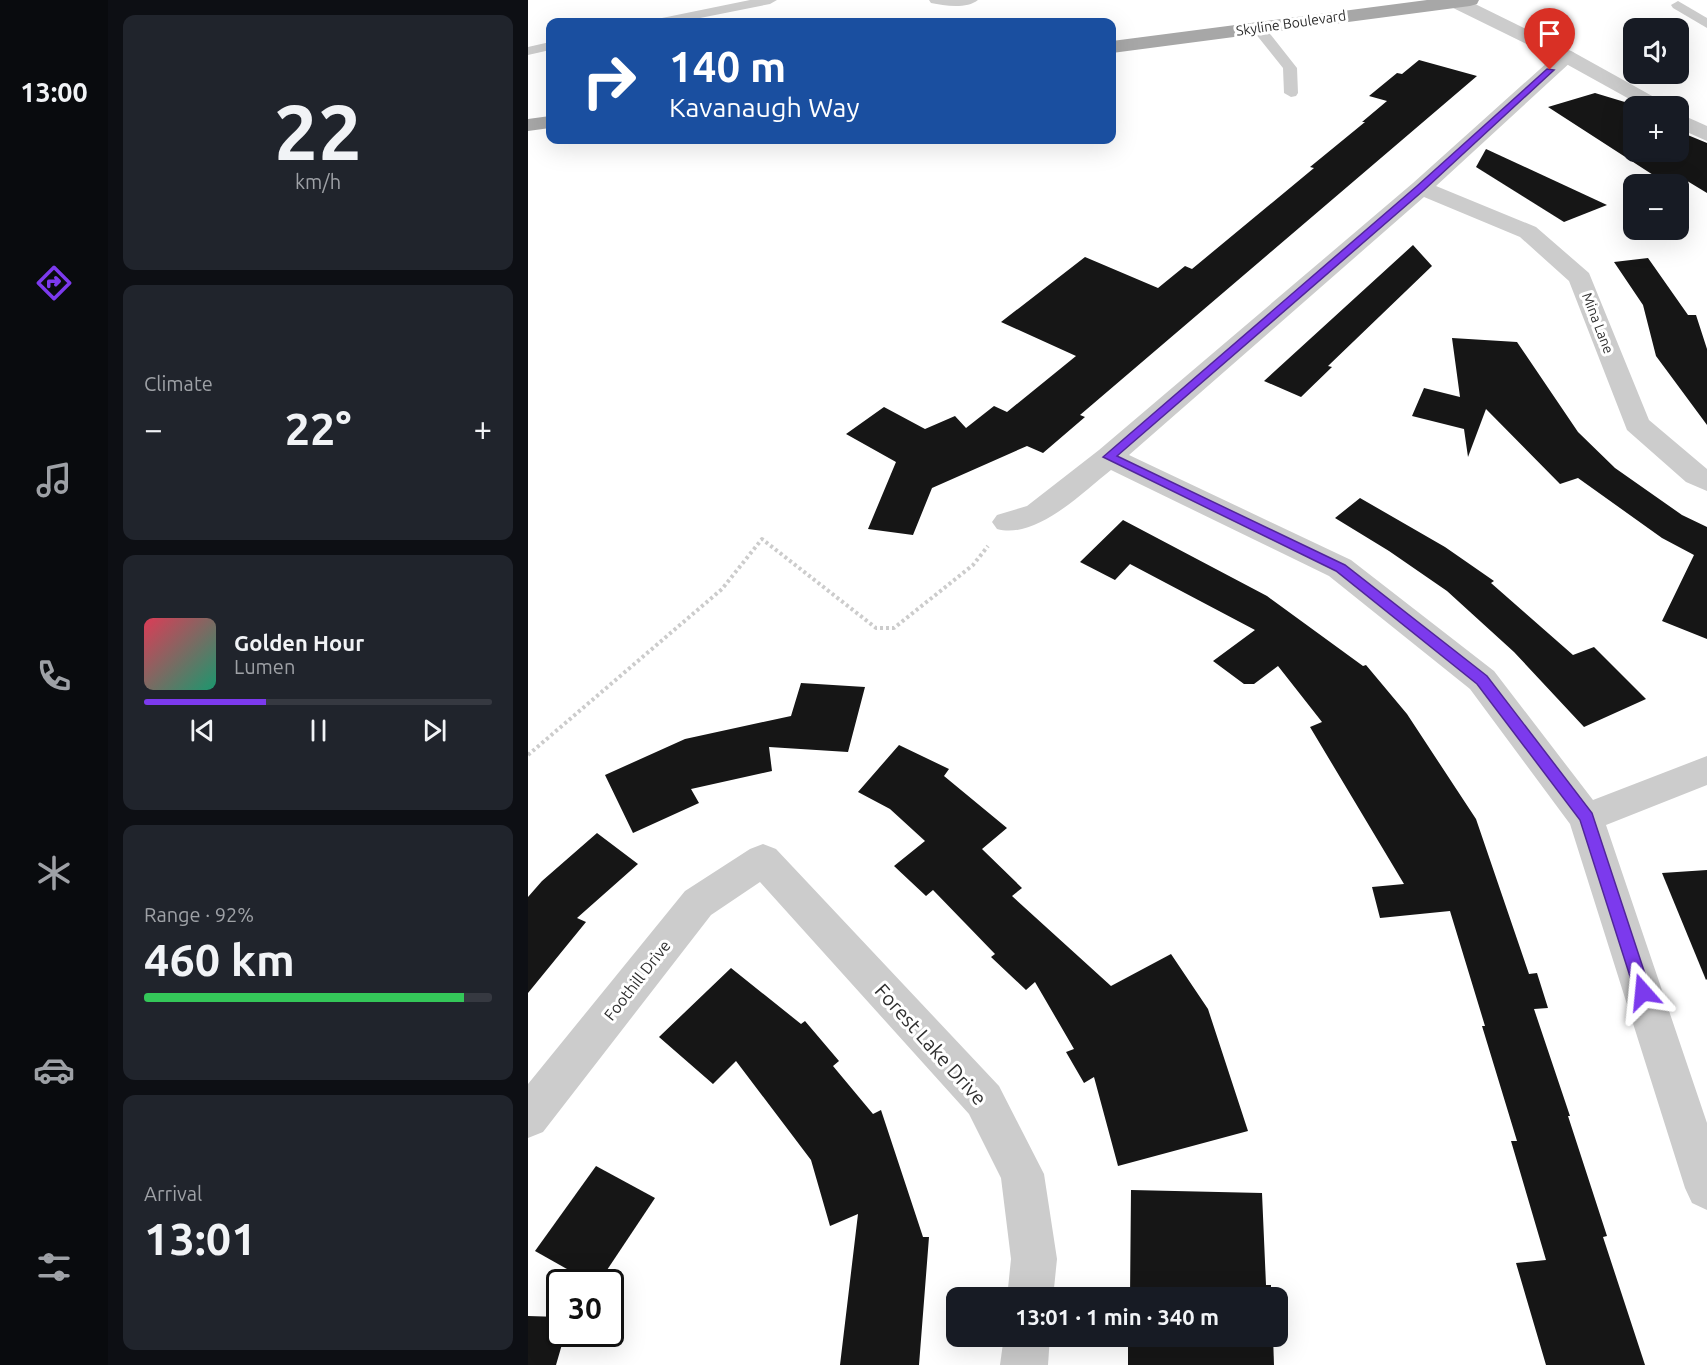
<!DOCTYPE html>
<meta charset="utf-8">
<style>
:root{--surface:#171b24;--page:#20242c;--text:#f1f3f6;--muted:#9ea1a6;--line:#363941;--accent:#7c3aed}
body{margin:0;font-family:Ubuntu,sans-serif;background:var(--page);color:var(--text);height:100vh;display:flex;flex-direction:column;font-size:22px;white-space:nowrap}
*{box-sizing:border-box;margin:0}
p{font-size:20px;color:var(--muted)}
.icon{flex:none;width:33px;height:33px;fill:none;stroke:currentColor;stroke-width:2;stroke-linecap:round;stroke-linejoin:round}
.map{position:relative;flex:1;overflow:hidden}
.drawer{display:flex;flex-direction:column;gap:15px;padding:15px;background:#0d0f14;width:420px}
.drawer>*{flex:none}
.banner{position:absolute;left:18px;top:18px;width:570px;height:126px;border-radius:12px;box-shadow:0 6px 24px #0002;background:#1a4fa0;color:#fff;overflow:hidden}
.controls{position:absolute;left:1095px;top:18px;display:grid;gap:12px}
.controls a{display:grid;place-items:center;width:66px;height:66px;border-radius:12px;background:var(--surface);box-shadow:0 6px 24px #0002;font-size:30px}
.speed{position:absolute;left:18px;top:1269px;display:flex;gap:12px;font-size:30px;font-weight:700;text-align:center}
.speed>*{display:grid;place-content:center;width:78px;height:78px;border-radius:50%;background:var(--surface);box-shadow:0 6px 24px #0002;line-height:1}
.speed .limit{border:3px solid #111;border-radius:9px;background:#fff;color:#111}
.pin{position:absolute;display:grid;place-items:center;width:51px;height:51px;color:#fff;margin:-62px -26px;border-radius:50% 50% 50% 0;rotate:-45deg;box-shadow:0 0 6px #0007}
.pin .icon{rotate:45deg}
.me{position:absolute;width:66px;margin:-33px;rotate:342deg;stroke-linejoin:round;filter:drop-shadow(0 0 4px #0008)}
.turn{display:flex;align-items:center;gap:21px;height:126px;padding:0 24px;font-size:27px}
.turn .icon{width:78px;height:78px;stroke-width:2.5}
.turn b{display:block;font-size:42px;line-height:51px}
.big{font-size:45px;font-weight:700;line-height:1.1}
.drawer .card{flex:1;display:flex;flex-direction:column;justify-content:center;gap:9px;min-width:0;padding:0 21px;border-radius:12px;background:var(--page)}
.drawer .dial{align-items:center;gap:0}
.dial b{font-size:78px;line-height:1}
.song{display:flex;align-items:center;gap:18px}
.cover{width:72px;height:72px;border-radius:9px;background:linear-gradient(135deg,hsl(350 70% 55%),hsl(160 70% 35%))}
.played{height:6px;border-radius:3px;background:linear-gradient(90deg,var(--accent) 35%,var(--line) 35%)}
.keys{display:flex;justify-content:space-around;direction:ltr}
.heat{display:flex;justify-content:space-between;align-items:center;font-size:33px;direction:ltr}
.charge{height:9px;border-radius:4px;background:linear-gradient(90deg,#34c759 92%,var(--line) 0)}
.trip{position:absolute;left:418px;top:1287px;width:342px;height:60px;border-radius:12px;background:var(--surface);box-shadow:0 6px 24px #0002;font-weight:700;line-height:60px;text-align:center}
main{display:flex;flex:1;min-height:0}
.menu{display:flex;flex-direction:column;width:108px;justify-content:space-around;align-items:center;background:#090b0e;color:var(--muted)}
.menu .icon{width:42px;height:42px}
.menu .selected{color:var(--accent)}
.menu b{font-size:27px;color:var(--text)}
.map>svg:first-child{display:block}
.building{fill:#161616}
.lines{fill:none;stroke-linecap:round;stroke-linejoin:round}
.path{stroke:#ccc;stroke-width:4;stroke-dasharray:3 3;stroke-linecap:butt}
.service{fill:#ccc;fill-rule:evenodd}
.minor{fill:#ccc;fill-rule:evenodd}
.tertiary{fill:#ccc;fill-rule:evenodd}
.primary{fill:#a7a7a7;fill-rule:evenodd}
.route{fill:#7c3aed;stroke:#51269a;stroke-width:1.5}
.labels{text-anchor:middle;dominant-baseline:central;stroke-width:6;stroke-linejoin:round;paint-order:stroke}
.far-street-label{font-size:14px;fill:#2f2f2f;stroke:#fff}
.street-label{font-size:16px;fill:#2f2f2f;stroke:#fff}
.near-street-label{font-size:20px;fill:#2f2f2f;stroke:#fff}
</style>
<main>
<nav class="menu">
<b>13:00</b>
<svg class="icon selected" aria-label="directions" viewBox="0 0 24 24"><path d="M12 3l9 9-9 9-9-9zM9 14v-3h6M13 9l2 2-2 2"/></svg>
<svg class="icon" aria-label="music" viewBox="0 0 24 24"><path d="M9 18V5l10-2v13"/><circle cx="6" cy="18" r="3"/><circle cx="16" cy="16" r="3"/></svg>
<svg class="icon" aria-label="phone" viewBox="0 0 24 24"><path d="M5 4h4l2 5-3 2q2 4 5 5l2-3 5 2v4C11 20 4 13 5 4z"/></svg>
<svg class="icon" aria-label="climate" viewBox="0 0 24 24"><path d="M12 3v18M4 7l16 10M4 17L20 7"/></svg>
<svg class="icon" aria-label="car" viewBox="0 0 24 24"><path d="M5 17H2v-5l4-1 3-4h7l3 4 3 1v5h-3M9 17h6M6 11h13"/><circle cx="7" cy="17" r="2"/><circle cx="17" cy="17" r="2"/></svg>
<svg class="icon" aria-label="filters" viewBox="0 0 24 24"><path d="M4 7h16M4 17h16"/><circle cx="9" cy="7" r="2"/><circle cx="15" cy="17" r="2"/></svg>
</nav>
<section class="drawer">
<div class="card dial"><b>22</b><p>km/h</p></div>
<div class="card"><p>Climate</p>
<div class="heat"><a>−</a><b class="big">22°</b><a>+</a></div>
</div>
<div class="card">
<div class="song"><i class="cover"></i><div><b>Golden Hour</b><p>Lumen</p></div></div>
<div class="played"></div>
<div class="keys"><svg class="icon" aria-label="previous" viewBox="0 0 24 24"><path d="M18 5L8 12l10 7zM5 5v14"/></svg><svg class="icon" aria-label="pause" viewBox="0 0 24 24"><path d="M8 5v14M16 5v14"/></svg><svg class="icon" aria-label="next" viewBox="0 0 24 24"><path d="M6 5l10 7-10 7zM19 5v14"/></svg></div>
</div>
<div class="card"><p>Range · 92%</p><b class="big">460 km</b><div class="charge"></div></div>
<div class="card"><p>Arrival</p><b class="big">13:01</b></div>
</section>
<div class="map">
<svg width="1179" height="1365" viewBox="0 0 1179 1365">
<rect width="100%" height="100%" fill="#fff"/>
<g class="building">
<path d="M891 60 949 76 552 415 557 417 515 453 499 446 404 488 385 535 340 529 368 462 318 434 356 407 397 429 427 416 438 428 466 406 479 412 548 356 473 322 557 257 630 288 657 266 664 269 786 168 782 167 837 122H834L859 101 841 96 869 73 874 74Z"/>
<path d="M1067 93 1110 106H1106V152H1150V131L1179 143V193L1151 176 1136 182 1020 107Z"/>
<path d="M958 149 1079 205 1036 222 948 167Z"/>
<path d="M885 245 904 266 800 366 804 367 773 397 736 381Z"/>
<path d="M1120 258 1160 315H1168L1179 349V425L1128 356 1115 305 1086 262Z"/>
<path d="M924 338 989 342 1050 432 1087 468 1154 515 1179 527V639L1134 621 1166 555 1134 538 1050 478 1032 484 958 409 940 457 936 429 884 416 896 388 932 397Z"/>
<path d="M832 498 917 547 966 581 963 583 1045 655 1066 647 1118 699 1056 727 986 652 919 591 861 551 807 518Z"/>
<path d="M595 520 739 596 835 666 838 665 879 714 948 819 1001 974 1009 973 1020 1008 1006 1009 1042 1116H1040L1079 1236 1075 1237 1117 1365H1018L988 1263 1018 1260 983 1141H989L954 1026H957L922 911 852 918 844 887 876 884 782 727 794 722 750 666 726 684H716L685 661 727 630 602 564 587 580 552 562Z"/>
<path d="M273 683 337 687 320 752 241 747 244 771 163 789 171 803 105 833 77 775 157 739 263 716Z"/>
<path d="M371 745 421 769 416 776 479 828 454 849 494 888 484 896 583 986 643 954 680 1009 720 1131 590 1166 566 1077 556 1083 538 1052 546 1049 507 982 498 990 463 957 467 954 405 890 398 896 366 866 397 841 362 809 330 792Z"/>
<path d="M69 833 110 864 49 918 58 922 0 993V897L14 881Z"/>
<path d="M1179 870V979L1178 980 1134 873Z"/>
<path d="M203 968 273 1024 277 1021 311 1061 305 1066 345 1114 353 1110 395 1237H401L391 1365H312L330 1214 302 1226 283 1160 208 1061 185 1084 131 1037Z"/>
<path d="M68 1166 127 1198 71 1282H62L7 1251Z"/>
<path d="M603 1190 734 1193 738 1285H743V1298H602Z"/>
<path d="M0 1316 32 1317V1334H37L28 1365H0Z"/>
<path d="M600 1336H745L746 1365H600Z"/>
</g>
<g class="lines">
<path class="path" d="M0 755 194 589 234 539 348 628H366L445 565 460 546"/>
<g class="service">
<path d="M222 0H249L242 4 152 22H127L134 18Z"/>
<path d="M401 0H450C439 9 417 6 403 3Z"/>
<path d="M1150 1 1179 18V28L1145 8 1143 5Z"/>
<path d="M730 24 735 25 769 68 770 93 768 96 763 97 756 93 755 68 723 28Z"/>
<path d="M22 42V50L0 55V47Z"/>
</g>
<g class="minor">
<path d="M1038 50 1045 52 1048 56 1045 60 908 186 1008 227 1061 273 1121 420 1179 469V491L1158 482 1099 430 1041 281 992 237 896 197 601 455 823 560 966 671 1065 800 1179 756V785L1078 825 1179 1123V1210L1164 1203 1157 1188 1042 824 942 689 801 576 583 470C555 492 508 540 469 529L464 522 469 515 499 506 571 450 885 183 1031 52Z"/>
<path d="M235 844 248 849 471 1086 516 1174 529 1259 525 1298H479L483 1259 473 1178 441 1114 232 882 183 915 15 1132 0 1138V1084L157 891 222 849Z"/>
<path d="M476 1336H522L520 1365H472Z"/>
</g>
<g class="tertiary">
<path d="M915 0H939L1045 52 1135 102 1138 106H1114L1031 60 917 4Z"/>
<path d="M1150 113 1179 126V141L1150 128Z"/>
</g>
<g class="primary">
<path d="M899 0H951L949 4 942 6 584 53V41Z"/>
<path d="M22 116V128L0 131V119Z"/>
</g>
</g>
<path class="route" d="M1019 69 1026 70 896 190 589 456 817 565 959 676 1064 813 1123 992 1121 997 1115 1000 1109 997 1107 992 1052 820 949 684 808 571 575 457 889 186Z"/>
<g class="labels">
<g class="far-street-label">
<text transform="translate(763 23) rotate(-8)">Skyline Boulevard</text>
<text transform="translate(1070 323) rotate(69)">Mina Lane</text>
</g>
<g class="street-label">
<text transform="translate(109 980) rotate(-52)">Foothill Drive</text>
</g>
<g class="near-street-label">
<text transform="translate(403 1044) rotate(48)">Forest Lake Drive</text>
</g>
</g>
</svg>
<div class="controls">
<a><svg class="icon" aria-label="sound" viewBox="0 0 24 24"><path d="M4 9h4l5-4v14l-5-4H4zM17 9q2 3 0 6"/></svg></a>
<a>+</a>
<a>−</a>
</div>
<div class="speed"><div class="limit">30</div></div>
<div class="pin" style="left:1022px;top:70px;background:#d93025"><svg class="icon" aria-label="arrive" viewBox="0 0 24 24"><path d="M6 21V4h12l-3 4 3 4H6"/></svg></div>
<svg class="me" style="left:1115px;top:992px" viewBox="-20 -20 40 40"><path d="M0-17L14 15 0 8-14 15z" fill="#7c3aed" stroke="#fff" stroke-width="4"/></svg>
<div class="trip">13:01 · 1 min · 340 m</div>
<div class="banner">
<div class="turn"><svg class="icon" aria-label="right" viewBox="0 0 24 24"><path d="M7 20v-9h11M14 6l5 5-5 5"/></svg><div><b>140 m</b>Kavanaugh Way</div></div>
</div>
</div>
</main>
